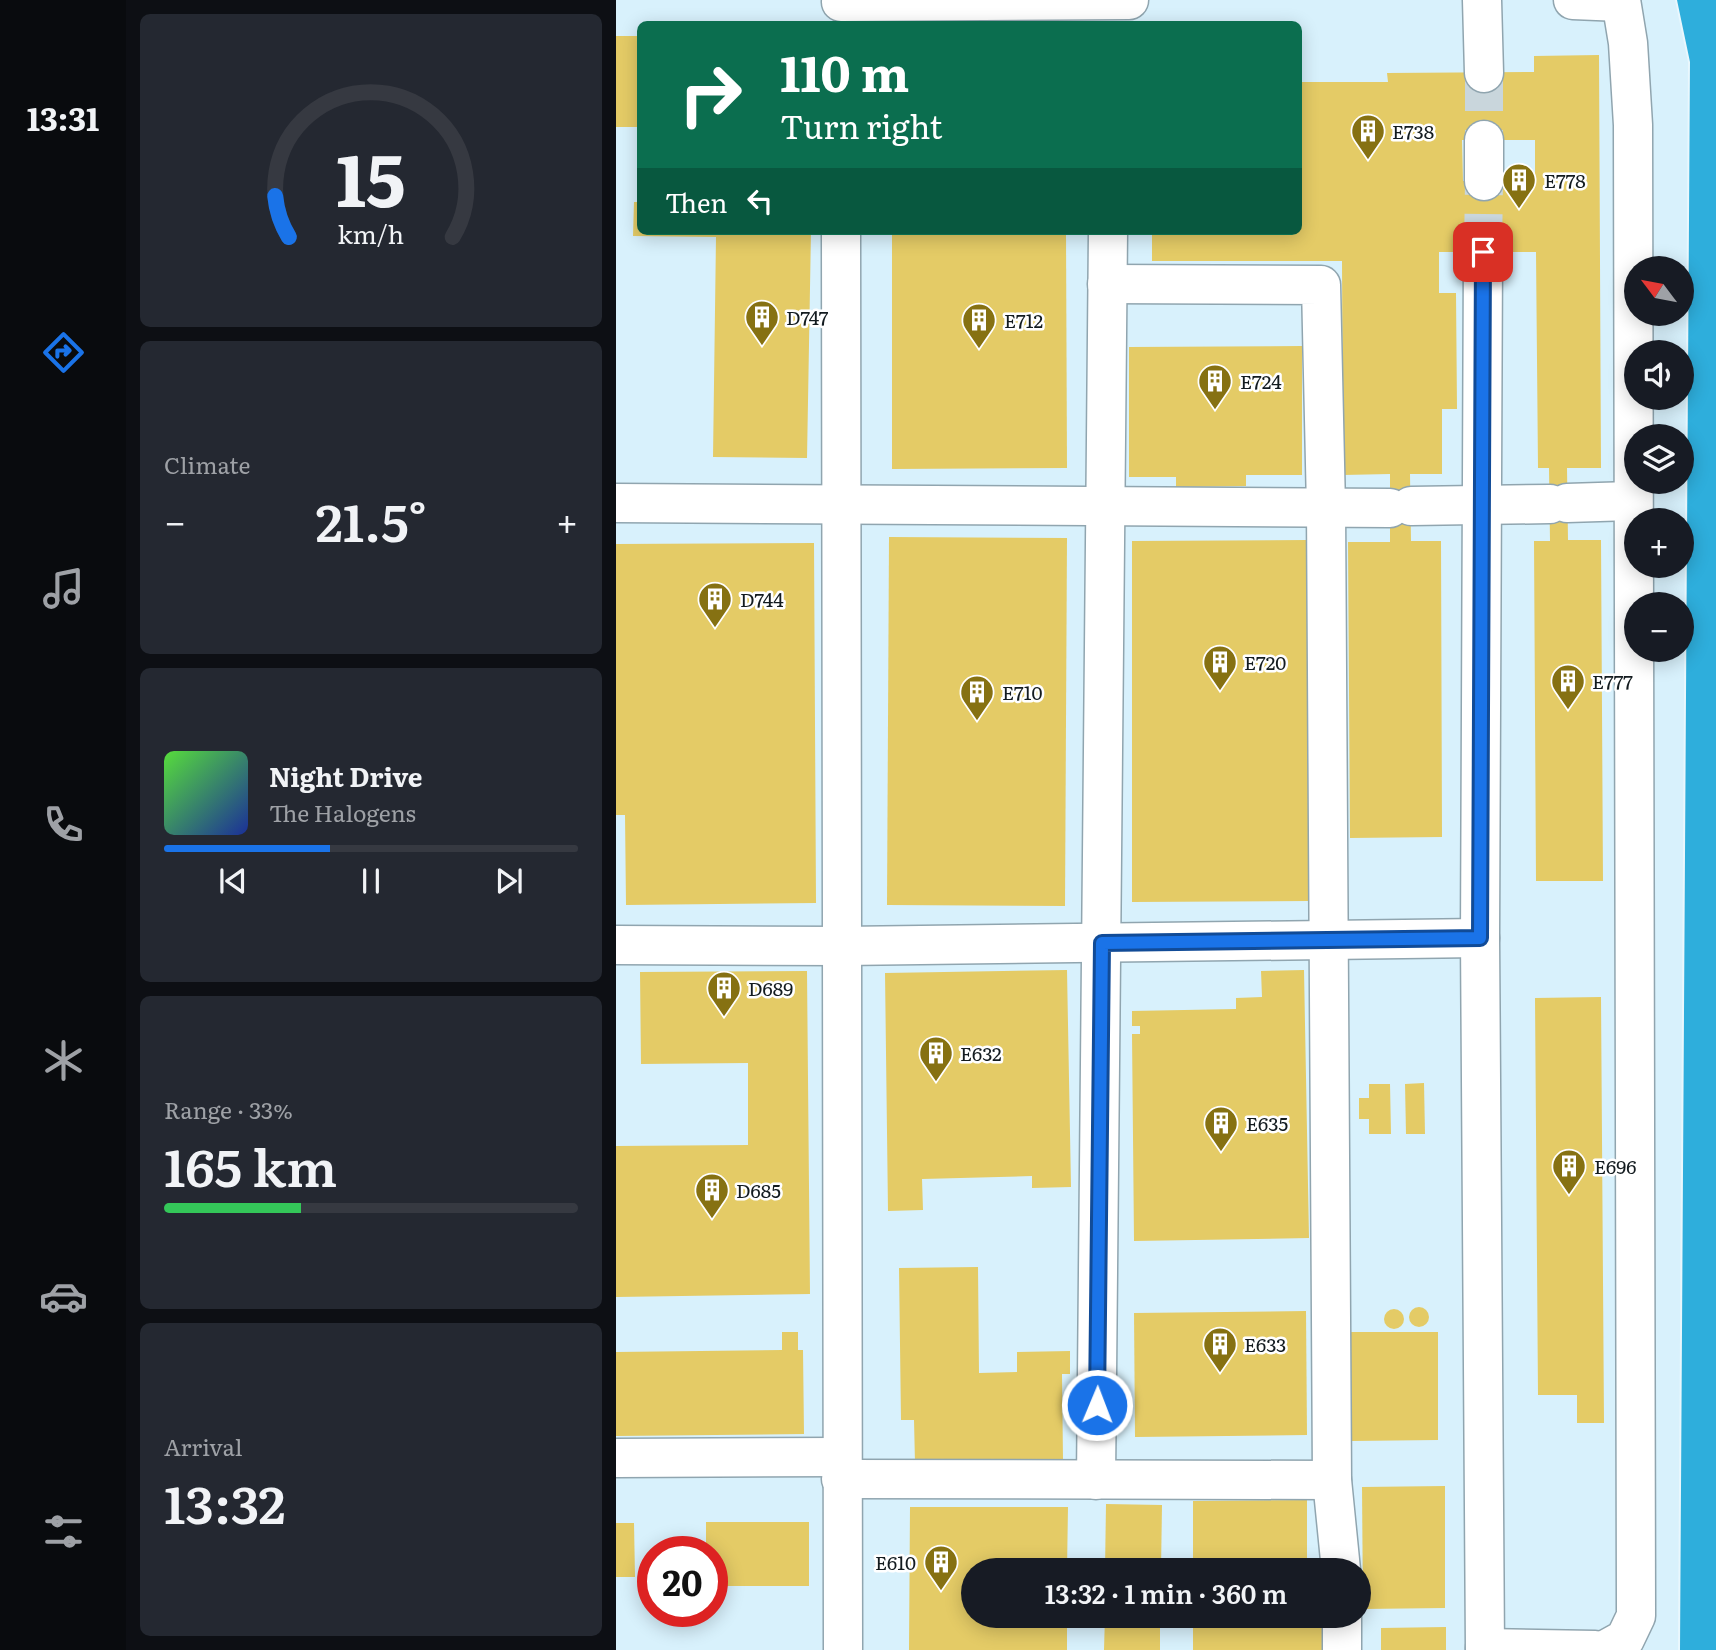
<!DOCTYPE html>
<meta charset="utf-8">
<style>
:root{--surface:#171b24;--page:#242831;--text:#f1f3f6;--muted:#9ea1a6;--line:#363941;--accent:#1a73e8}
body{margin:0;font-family:Literata,serif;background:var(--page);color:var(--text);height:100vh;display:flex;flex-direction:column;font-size:26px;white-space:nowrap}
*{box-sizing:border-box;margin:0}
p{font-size:23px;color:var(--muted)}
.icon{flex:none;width:38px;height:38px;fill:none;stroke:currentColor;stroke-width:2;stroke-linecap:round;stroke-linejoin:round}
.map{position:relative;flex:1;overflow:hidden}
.details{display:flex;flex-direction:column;gap:14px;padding:14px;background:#0d0f14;width:490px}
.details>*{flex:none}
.top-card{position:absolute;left:21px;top:21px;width:665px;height:214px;border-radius:10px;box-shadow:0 4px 18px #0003;background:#0b6e4f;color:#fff;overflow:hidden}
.needle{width:46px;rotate:302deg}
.buttons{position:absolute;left:1008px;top:256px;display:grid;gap:14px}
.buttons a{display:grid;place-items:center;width:70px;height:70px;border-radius:50%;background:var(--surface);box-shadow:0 4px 18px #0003;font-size:35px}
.speed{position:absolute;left:21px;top:1536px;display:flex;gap:14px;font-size:35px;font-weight:700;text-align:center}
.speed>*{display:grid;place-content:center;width:91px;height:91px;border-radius:50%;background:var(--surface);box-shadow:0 4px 18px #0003;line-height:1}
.speed .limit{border:10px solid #d22;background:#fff;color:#111}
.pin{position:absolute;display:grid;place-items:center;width:60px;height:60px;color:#fff;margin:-30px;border-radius:14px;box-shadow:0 4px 10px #0006}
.me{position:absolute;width:77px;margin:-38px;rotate:1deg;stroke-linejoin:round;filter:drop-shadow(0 0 5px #0008)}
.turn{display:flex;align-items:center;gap:24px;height:147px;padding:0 28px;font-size:32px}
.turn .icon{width:91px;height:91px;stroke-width:2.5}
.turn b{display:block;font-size:49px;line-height:60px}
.then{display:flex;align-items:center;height:66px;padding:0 28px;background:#0003;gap:14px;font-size:26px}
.big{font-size:52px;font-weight:600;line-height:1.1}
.details .widget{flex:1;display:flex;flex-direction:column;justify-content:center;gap:10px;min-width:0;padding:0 24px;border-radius:10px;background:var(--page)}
.details .dial{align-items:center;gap:0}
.dial svg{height:182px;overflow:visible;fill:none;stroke:var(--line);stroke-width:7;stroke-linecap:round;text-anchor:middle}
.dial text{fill:var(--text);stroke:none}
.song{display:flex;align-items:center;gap:21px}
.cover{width:84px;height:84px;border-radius:10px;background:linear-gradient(135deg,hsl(110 70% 55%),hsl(230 70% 35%))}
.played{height:7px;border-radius:4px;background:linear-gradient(90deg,var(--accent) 40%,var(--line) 40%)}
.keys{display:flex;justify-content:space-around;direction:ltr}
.heat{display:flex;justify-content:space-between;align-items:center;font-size:38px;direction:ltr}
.charge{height:10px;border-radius:5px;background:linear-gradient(90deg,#34c759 33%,var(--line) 0)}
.trip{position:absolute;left:345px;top:1558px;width:410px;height:70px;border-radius:35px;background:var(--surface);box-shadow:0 4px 18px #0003;font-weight:600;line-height:70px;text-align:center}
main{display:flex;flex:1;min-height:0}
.tab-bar{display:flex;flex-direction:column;width:126px;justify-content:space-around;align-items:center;background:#090b0e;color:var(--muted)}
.tab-bar .icon{width:49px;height:49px}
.tab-bar .active{color:var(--accent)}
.tab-bar b{font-size:32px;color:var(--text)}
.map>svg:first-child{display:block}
.built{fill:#d8f1fc;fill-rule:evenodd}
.water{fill:#2eaedc}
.building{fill:#e4cb66;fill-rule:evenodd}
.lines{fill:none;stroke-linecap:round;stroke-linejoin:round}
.minor-tunnel{stroke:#c9d6dc;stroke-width:38;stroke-dasharray:38 19;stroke-linecap:butt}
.minor-casing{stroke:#90a5af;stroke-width:41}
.minor{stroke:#fff;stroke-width:38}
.route-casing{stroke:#114b97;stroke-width:18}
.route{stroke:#1a73e8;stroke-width:12}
.labels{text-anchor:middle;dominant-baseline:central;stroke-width:5;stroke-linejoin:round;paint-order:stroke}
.poi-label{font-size:19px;fill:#131b1f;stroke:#fff;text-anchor:start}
</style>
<main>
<nav class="tab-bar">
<b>13:31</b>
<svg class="icon active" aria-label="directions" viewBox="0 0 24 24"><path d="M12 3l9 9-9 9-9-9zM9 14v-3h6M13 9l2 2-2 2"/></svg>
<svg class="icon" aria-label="music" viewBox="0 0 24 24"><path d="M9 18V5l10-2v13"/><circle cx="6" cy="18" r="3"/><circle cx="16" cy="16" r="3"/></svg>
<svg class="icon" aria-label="phone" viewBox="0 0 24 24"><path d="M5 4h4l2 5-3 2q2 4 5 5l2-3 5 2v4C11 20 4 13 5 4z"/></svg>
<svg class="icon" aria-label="climate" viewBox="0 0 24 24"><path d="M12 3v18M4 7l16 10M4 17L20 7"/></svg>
<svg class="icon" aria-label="car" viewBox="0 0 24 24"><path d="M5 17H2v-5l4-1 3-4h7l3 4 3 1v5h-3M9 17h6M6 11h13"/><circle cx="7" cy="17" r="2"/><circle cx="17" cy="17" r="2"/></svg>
<svg class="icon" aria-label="filters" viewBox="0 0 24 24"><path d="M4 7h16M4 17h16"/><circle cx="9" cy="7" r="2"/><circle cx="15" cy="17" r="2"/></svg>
</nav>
<section class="details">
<div class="widget dial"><svg viewBox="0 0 100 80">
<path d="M14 69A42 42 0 1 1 86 69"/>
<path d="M14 69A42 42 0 0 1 8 51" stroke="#1a73e8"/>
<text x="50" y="56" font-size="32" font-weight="700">15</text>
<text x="50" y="72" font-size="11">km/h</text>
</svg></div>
<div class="widget"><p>Climate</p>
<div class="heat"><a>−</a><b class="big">21.5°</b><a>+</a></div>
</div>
<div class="widget">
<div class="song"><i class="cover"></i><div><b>Night Drive</b><p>The Halogens</p></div></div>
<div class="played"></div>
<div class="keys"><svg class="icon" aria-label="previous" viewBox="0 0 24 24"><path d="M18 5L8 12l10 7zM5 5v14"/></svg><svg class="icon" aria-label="pause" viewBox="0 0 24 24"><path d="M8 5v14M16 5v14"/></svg><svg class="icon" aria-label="next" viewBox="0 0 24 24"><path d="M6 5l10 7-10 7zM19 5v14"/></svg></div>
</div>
<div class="widget"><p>Range · 33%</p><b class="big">165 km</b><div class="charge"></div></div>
<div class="widget"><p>Arrival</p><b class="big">13:32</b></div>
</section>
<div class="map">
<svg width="1100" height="1650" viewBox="0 0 1100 1650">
<rect width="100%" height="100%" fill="#e9f7fd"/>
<path class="built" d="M0 0H1059L1072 62 1062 1650H0ZM24 24H682V231H24ZM1020 268H1066V313H1020ZM1020 352H1066V397H1020ZM1020 436H1066V481H1020ZM1020 520H1066V565H1020ZM1020 604H1066V649H1020ZM37 1552H96V1612H37ZM357 1570H742V1615H357Z"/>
<path class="water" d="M1061 0H1100V1650H1064L1074 62Z"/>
<g class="building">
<rect x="0" y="36" width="24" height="91"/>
<path d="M983 55 985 468H951L952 540H985L987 881H920L918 541H934L933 468H922L920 252H823V293H840L841 409H826V474H794L795 541H825L826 837 734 838 732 542H774V474L727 475 726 261H536V231H682V82H772L771 73 918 72V56ZM846 140H919V180L847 181Z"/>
<path d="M18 202H24V231H195L191 458 97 457 100 237 17 236Z"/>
<path d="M276 231H450L451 468 276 469Z"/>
<path d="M686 346V475H630V486L560 487V477H513V347Z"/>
<path d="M273 537 451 538 449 906 271 905Z"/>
<path d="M692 540 693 901 516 902V541Z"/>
<path d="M198 543 200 903 10 905 9 815H0V544Z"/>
<path d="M451 970 455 1187 416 1188V1176L306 1179 307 1210 272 1211 269 973Z"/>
<path d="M688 970 693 1238 518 1241 516 1034H524V1026H516V1011L620 1009V998L646 997 645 971Z"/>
<path d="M191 971 194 1294 0 1297V1146L132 1145V1063L25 1064 24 972Z"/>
<path d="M985 997 988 1423H961V1395H922L919 998Z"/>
<path d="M808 1083 809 1134H790L789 1084Z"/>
<path d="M753 1084H774L775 1134H753V1119H743V1098H753Z"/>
<path d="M362 1267 363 1373 401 1372V1352L454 1351V1374H446L447 1460 299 1463 298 1420H285L283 1268Z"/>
<circle cx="803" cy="1317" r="10"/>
<circle cx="778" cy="1319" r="10"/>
<path d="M690 1311 691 1435 519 1437 518 1313Z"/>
<path d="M166 1332H182V1350H187L188 1434 0 1436V1352L166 1350Z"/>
<path d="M735 1332H822V1440L735 1441Z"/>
<path d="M829 1486V1608L747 1609 746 1487Z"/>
<path d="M691 1500V1570H577V1501Z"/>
<path d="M490 1504 546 1505 545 1570H489Z"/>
<path d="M294 1507H452L451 1570H357V1615H451V1650H293Z"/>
<path d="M90 1522H193V1586H96V1552H90Z"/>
<path d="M0 1523H18L19 1577H0Z"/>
<path d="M489 1615H544V1650H488Z"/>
<rect x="577" y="1615" width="136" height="35"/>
<path d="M830 1627V1650H765V1628Z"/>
</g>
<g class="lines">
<g class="minor-tunnel">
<path d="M868 73V140"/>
<path d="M867 252 868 181"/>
</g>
<g class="minor-casing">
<g id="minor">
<path d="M866 0 868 73"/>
<path d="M957 0 1005 2"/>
<path d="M225 2 513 0"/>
<path d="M868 181V140"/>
<path d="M225 231 227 1650"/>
<path d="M867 252 864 938 869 1650"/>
<path d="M491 284 705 285 710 508 716 1480 725 1570"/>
<path d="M0 503 774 508"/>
<path d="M951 503 1015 501"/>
<path d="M795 506 934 504"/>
<path d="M0 945 227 946 864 938"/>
<path d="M0 1458 225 1457"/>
<path d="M225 1479 716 1480"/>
<path d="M480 1480 492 231"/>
<path d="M726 1615V1650"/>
<path d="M869 1648 979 1650"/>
<path d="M989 1650 1009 1639 1020 1616 1017 125 1012 43 1005 0"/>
</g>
</g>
<use href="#minor" class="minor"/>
</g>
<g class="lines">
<g class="route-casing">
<path id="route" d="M481 1405 486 943 864 938 867 252"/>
</g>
<use href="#route" class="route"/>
</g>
<defs>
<g id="building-pin" transform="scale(1.75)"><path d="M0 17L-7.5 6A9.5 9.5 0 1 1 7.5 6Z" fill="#867112" stroke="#fff"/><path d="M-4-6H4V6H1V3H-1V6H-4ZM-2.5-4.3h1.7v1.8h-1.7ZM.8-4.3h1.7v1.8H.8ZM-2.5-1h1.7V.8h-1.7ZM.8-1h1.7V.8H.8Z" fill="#fff"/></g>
</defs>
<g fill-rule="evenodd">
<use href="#building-pin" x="752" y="131"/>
<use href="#building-pin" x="903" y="180"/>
<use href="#building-pin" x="146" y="317"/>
<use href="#building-pin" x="363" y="320"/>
<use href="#building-pin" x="599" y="381"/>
<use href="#building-pin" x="99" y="599"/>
<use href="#building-pin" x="604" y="662"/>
<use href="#building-pin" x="952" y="681"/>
<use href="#building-pin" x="361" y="692"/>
<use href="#building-pin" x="108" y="988"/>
<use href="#building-pin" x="320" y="1053"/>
<use href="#building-pin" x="605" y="1123"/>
<use href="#building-pin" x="953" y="1166"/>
<use href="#building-pin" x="96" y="1190"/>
<use href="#building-pin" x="604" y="1344"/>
<use href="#building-pin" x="325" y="1562"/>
</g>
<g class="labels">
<g class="poi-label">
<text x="776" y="131">E738</text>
<text x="928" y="180">E778</text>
<text x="170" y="317">D747</text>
<text x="388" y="320">E712</text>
<text x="624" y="381">E724</text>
<text x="124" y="599">D744</text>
<text x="628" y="662">E720</text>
<text x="976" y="681">E777</text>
<text x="386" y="692">E710</text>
<text x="132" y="988">D689</text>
<text x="344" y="1053">E632</text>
<text x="630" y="1123">E635</text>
<text x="978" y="1166">E696</text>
<text x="120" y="1190">D685</text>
<text x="628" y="1344">E633</text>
<text x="300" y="1562" text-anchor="end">E610</text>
</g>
</g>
</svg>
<div class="buttons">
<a><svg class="needle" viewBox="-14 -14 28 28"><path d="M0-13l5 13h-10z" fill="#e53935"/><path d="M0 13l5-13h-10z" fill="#9ea1a6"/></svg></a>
<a><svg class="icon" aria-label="sound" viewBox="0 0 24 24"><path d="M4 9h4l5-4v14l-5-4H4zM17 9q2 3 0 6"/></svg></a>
<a><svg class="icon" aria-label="layers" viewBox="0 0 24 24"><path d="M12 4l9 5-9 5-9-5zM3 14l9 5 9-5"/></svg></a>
<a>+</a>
<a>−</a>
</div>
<div class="speed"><div class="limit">20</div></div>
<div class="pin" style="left:867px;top:252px;background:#d93025"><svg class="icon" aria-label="arrive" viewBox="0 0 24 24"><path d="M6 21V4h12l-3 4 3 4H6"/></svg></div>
<svg class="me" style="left:481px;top:1405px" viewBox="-20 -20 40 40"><circle r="17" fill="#1a73e8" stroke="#fff" stroke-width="3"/><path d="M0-11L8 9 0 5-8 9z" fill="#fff"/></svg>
<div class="trip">13:32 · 1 min · 360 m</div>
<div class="top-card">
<div class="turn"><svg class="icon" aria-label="right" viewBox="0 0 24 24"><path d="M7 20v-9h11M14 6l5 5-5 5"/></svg><div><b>110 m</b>Turn right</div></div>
<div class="then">Then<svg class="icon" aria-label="left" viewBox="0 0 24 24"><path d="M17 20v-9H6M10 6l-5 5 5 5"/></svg></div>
</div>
</div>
</main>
